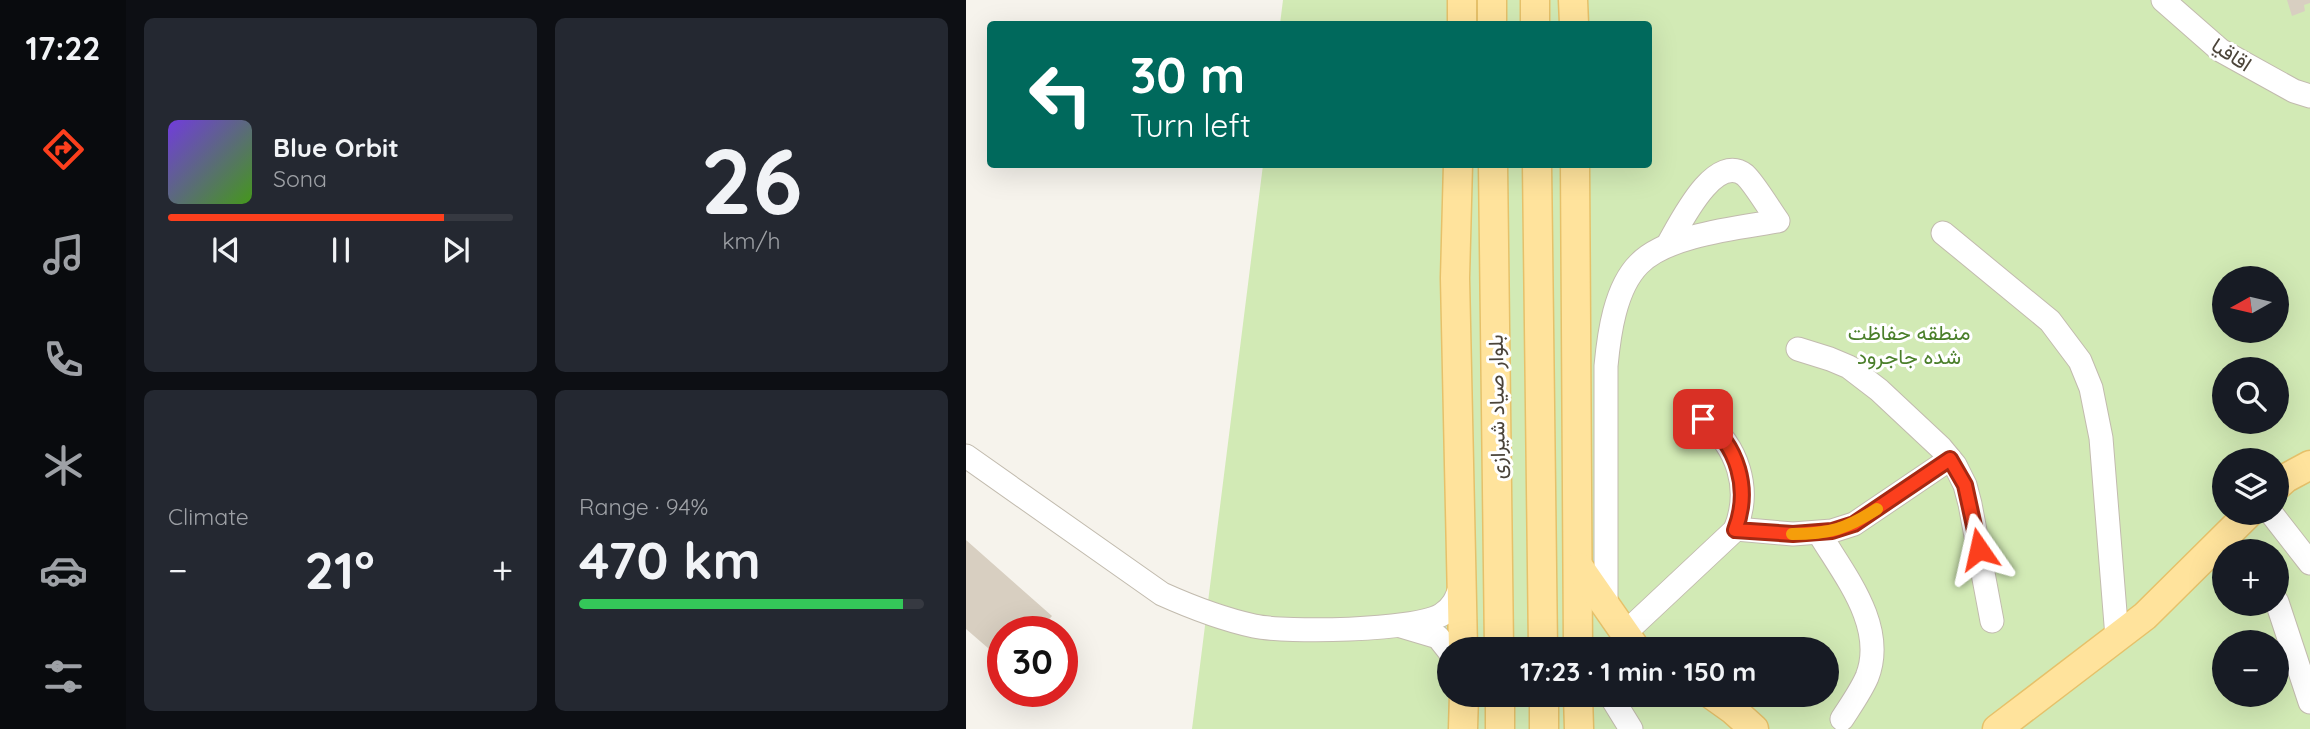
<!DOCTYPE html>
<meta charset="utf-8">
<style>
:root{--surface:#171b24;--page:#242831;--text:#f1f3f6;--muted:#9ea1a6;--line:#363941;--accent:#fc3f1d}
body{margin:0;font-family:Quicksand,Vazirmatn,sans-serif;background:var(--page);color:var(--text);height:100vh;display:flex;flex-direction:column;font-size:26px;white-space:nowrap}
*{box-sizing:border-box;margin:0}
p{font-size:23px;color:var(--muted)}
.icon{flex:none;width:38px;height:38px;fill:none;stroke:currentColor;stroke-width:2;stroke-linecap:round;stroke-linejoin:round}
.map{position:relative;flex:1;overflow:hidden}
.sheet{display:flex;flex-direction:column;gap:18px;padding:18px;background:#0d0f14;width:840px}
.sheet>*{flex:none}
.banner{position:absolute;left:21px;top:21px;width:665px;height:147px;border-radius:7px;box-shadow:0 7px 28px #0002;background:#00695c;color:#fff;overflow:hidden}
.needle{width:46px;rotate:262deg}
.tools{position:absolute;left:1246px;top:266px;display:grid;gap:14px}
.tools a{display:grid;place-items:center;width:77px;height:77px;border-radius:50%;background:var(--surface);box-shadow:0 7px 28px #0002;font-size:35px}
.speed{position:absolute;left:21px;top:616px;display:flex;gap:14px;font-size:35px;font-weight:700;text-align:center}
.speed>*{display:grid;place-content:center;width:91px;height:91px;border-radius:50%;background:var(--surface);box-shadow:0 7px 28px #0002;line-height:1}
.speed .limit{border:10px solid #d22;background:#fff;color:#111}
.pin{position:absolute;display:grid;place-items:center;width:60px;height:60px;color:#fff;margin:-30px;border-radius:14px;box-shadow:0 4px 10px #0006}
.me{position:absolute;width:77px;margin:-38px;rotate:349deg;stroke-linejoin:round;filter:drop-shadow(0 0 5px #0008)}
.turn{display:flex;align-items:center;gap:24px;height:147px;padding:0 28px;font-size:32px}
.turn .icon{width:91px;height:91px;stroke-width:2.5}
.turn b{display:block;font-size:49px;line-height:60px}
.big{font-size:52px;font-weight:700;line-height:1.1}
.sheet .card{flex:1;display:flex;flex-direction:column;justify-content:center;gap:10px;min-width:0;padding:0 24px;border-radius:10px;background:var(--page)}
.sheet .dial{align-items:center;gap:0}
.dial b{font-size:91px;line-height:1}
.song{display:flex;align-items:center;gap:21px}
.cover{width:84px;height:84px;border-radius:10px;background:linear-gradient(135deg,hsl(260 70% 55%),hsl(100 70% 35%))}
.played{height:7px;border-radius:4px;background:linear-gradient(90deg,var(--accent) 80%,var(--line) 80%)}
.keys{display:flex;justify-content:space-around;direction:ltr}
.heat{display:flex;justify-content:space-between;align-items:center;font-size:38px;direction:ltr}
.charge{height:10px;border-radius:5px;background:linear-gradient(90deg,#34c759 94%,var(--line) 0)}
.sheet .tiles{flex:1;display:grid;gap:18px;grid-template-columns:repeat(2,1fr)}
.trip{position:absolute;left:471px;top:637px;width:402px;height:70px;border-radius:35px;background:var(--surface);box-shadow:0 7px 28px #0002;font-weight:700;line-height:70px;text-align:center}
main{display:flex;flex:1;min-height:0}
.tabs{display:flex;flex-direction:column;width:126px;justify-content:space-around;align-items:center;background:#090b0e;color:var(--muted)}
.tabs .icon{width:49px;height:49px}
.tabs .active{color:var(--accent)}
.tabs b{font-size:32px;color:var(--text)}
.map>svg:first-child{display:block}
.green{fill:#d2eab5;fill-rule:evenodd}
.building{fill:#d8cfc1}
.lines{fill:none;stroke-linecap:round;stroke-linejoin:round}
.minor-casing{stroke:#c2bbae;stroke-width:25}
.major-casing{stroke:#e6c16a;stroke-width:31}
.minor{stroke:#fff;stroke-width:23}
.major{stroke:#ffe39c;stroke-width:28}
.route-casing{stroke:#a42913;stroke-width:18}
.route{stroke:#fc3f1d;stroke-width:12}
.slow{stroke:#f59e0b;stroke-width:12}
.labels{text-anchor:middle;dominant-baseline:central;stroke-width:6;stroke-linejoin:round;paint-order:stroke}
.street-label{font-size:21px;fill:#4b4439;stroke:#fff}
.park-label{font-size:21px;fill:#4a7f2a;stroke:#fff}
</style>
<main>
<nav class="tabs">
<b>17:22</b>
<svg class="icon active" aria-label="directions" viewBox="0 0 24 24"><path d="M12 3l9 9-9 9-9-9zM9 14v-3h6M13 9l2 2-2 2"/></svg>
<svg class="icon" aria-label="music" viewBox="0 0 24 24"><path d="M9 18V5l10-2v13"/><circle cx="6" cy="18" r="3"/><circle cx="16" cy="16" r="3"/></svg>
<svg class="icon" aria-label="phone" viewBox="0 0 24 24"><path d="M5 4h4l2 5-3 2q2 4 5 5l2-3 5 2v4C11 20 4 13 5 4z"/></svg>
<svg class="icon" aria-label="climate" viewBox="0 0 24 24"><path d="M12 3v18M4 7l16 10M4 17L20 7"/></svg>
<svg class="icon" aria-label="car" viewBox="0 0 24 24"><path d="M5 17H2v-5l4-1 3-4h7l3 4 3 1v5h-3M9 17h6M6 11h13"/><circle cx="7" cy="17" r="2"/><circle cx="17" cy="17" r="2"/></svg>
<svg class="icon" aria-label="filters" viewBox="0 0 24 24"><path d="M4 7h16M4 17h16"/><circle cx="9" cy="7" r="2"/><circle cx="15" cy="17" r="2"/></svg>
</nav>
<section class="sheet">
<div class="tiles">
<div class="card">
<div class="song"><i class="cover"></i><div><b>Blue Orbit</b><p>Sona</p></div></div>
<div class="played"></div>
<div class="keys"><svg class="icon" aria-label="previous" viewBox="0 0 24 24"><path d="M18 5L8 12l10 7zM5 5v14"/></svg><svg class="icon" aria-label="pause" viewBox="0 0 24 24"><path d="M8 5v14M16 5v14"/></svg><svg class="icon" aria-label="next" viewBox="0 0 24 24"><path d="M6 5l10 7-10 7zM19 5v14"/></svg></div>
</div>
<div class="card dial"><b>26</b><p>km/h</p></div>
<div class="card"><p>Climate</p>
<div class="heat"><a>−</a><b class="big">21°</b><a>+</a></div>
</div>
<div class="card"><p>Range · 94%</p><b class="big">470 km</b><div class="charge"></div></div>
</div>
</section>
<div class="map">
<svg width="1344" height="729" viewBox="0 0 1344 729">
<rect width="100%" height="100%" fill="#f6f3ec"/>
<path class="green" d="M317 0H1344V729H226L297 165 682 164V24H314ZM1258 278H1311V331H1258ZM1258 369H1311V422H1258ZM1258 460H1311V513H1258ZM1258 551H1311V604H1258ZM1258 642H1311V695H1258ZM483 649H861V695H483Z"/>
<g class="building">
<path d="M1321 0H1344V3L1338 5 1339 11 1326 16Z"/>
<path d="M0 540 86 616 72 632H37V661L0 629Z"/>
</g>
<g class="lines">
<g class="minor-casing">
<g id="minor">
<path d="M1197 0 1254 50 1328 91 1344 96"/>
<path d="M977 233 1084 321 1114 361 1125 388 1135 438 1151 637"/>
<path d="M832 349 864 359 883 367 913 390 975 448 989 465 999 485 1004 504 1026 621"/>
<path d="M737 419C772 446 786 489 769 530"/>
<path d="M0 456 196 594C225 607 256 619 288 626 321 633 447 631 475 615 487 608 491 598 495 585"/>
<path d="M1305 513 1344 563"/>
<path d="M853 533C878 575 921 626 901 677 895 691 885 705 876 719"/>
<path d="M1311 602 1344 702"/>
<path d="M640 607V366C643 334 649 288 673 264 701 235 772 228 812 221 804 210 788 183 779 175 748 151 713 226 701 246"/>
<path d="M435 626 472 637 483 651"/>
<path d="M659 633 770 529 827 534 866 531 888 524 984 459"/>
<path d="M644 695 665 729"/>
</g>
</g>
<g class="major-casing">
<g id="major">
<path d="M496 0V24"/>
<path d="M526 0V24"/>
<path d="M569 0V24"/>
<path d="M607 0 608 24"/>
<path d="M492 164 489 278 497 649"/>
<path d="M527 164 533 649"/>
<path d="M571 164 577 649"/>
<path d="M609 164 612 649"/>
<path d="M1311 486 1320 478 1344 465"/>
<path d="M613 567 670 649"/>
<path d="M534 695V729"/>
<path d="M578 695V729"/>
<path d="M612 695 613 729"/>
<path d="M746 695 767 710 788 729"/>
<path d="M497 729 498 695"/>
<path d="M1031 729 1179 616 1283 513"/>
</g>
</g>
<use href="#minor" class="minor"/>
<use href="#major" class="major"/>
</g>
<g class="lines">
<g class="route-casing">
<path id="route" d="M737 419C772 445 785 489 769 530L827 534 866 531 888 524 984 459 999 485 1013 549"/>
</g>
<use href="#route" class="route"/>
<path class="slow" d="M826 534C864 534 880 529 911 509"/>
</g>
<g class="labels">
<g class="street-label">
<text transform="translate(1266 54) rotate(33)">اقاقیا</text>
<text transform="translate(530 407) rotate(-91)">بلوار صیاد شیرازی</text>
</g>
<g class="park-label">
<text x="943" y="332">منطقه حفاظت<tspan x="943" dy="24">شده جاجرود</tspan></text>
</g>
</g>
</svg>
<div class="tools">
<a><svg class="needle" viewBox="-14 -14 28 28"><path d="M0-13l5 13h-10z" fill="#e53935"/><path d="M0 13l5-13h-10z" fill="#9ea1a6"/></svg></a>
<a><svg class="icon" aria-label="search" viewBox="0 0 24 24"><circle cx="10" cy="10" r="6"/><path d="M15 15l6 6"/></svg></a>
<a><svg class="icon" aria-label="layers" viewBox="0 0 24 24"><path d="M12 4l9 5-9 5-9-5zM3 14l9 5 9-5"/></svg></a>
<a>+</a>
<a>−</a>
</div>
<div class="speed"><div class="limit">30</div></div>
<div class="pin" style="left:737px;top:419px;background:#d93025"><svg class="icon" aria-label="arrive" viewBox="0 0 24 24"><path d="M6 21V4h12l-3 4 3 4H6"/></svg></div>
<svg class="me" style="left:1013px;top:549px" viewBox="-20 -20 40 40"><path d="M0-17L14 15 0 8-14 15z" fill="#fc3f1d" stroke="#fff" stroke-width="4"/></svg>
<div class="trip">17:23 · 1 min · 150 m</div>
<div class="banner">
<div class="turn"><svg class="icon" aria-label="left" viewBox="0 0 24 24"><path d="M17 20v-9H6M10 6l-5 5 5 5"/></svg><div><b>30 m</b>Turn left</div></div>
</div>
</div>
</main>
